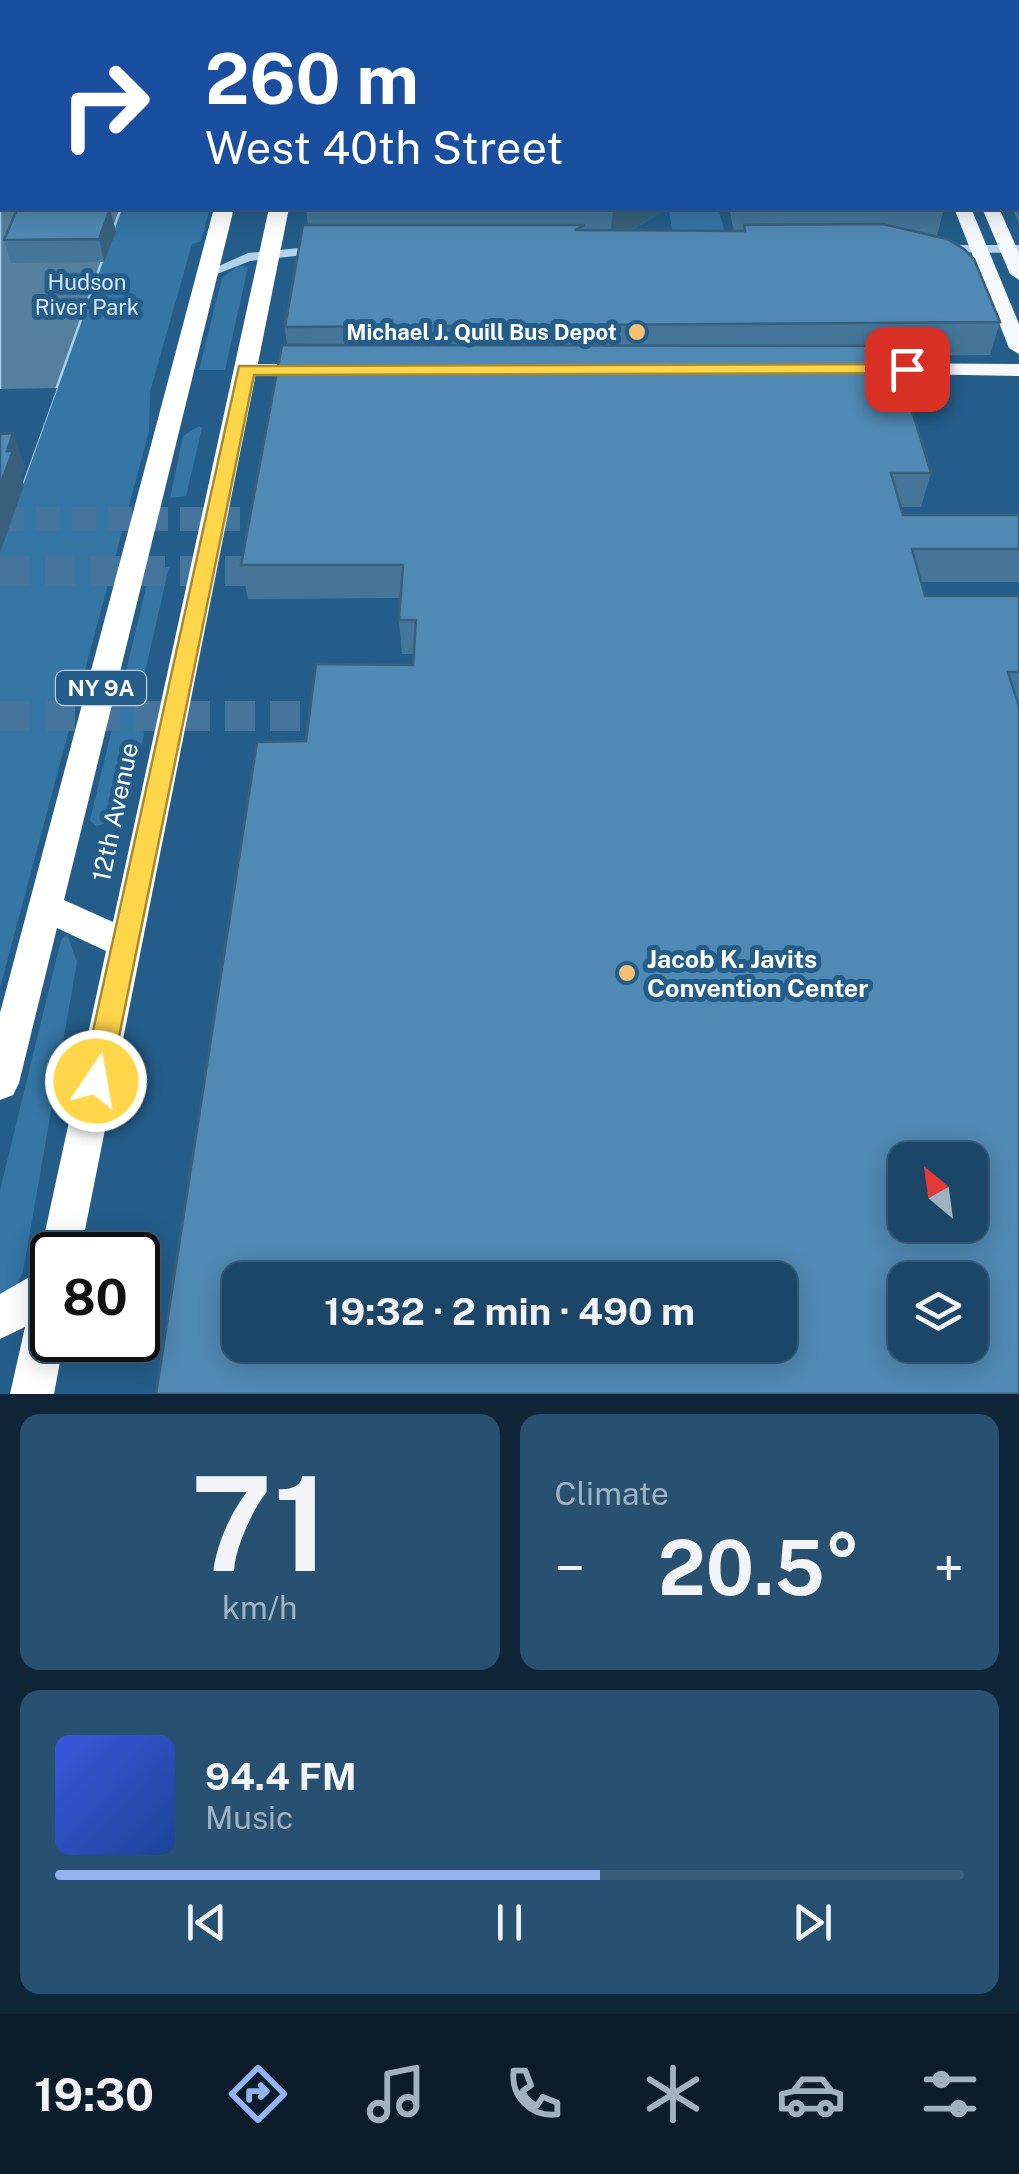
<!DOCTYPE html>
<meta charset="utf-8">
<style>
:root{--surface:#1b4668;--page:#285071;--text:#f1f3f6;--muted:#a0b1c0;--line:#395e7c;--accent:#95b2f1}
body{margin:0;font-family:"Public Sans",sans-serif;background:var(--page);color:var(--text);height:100vh;display:flex;flex-direction:column;font-size:38px;white-space:nowrap}
*{box-sizing:border-box;margin:0}
p{font-size:32px;color:var(--muted)}
.icon{flex:none;width:55px;height:55px;fill:none;stroke:currentColor;stroke-width:2;stroke-linecap:round;stroke-linejoin:round}
.map{position:relative;height:1394px;overflow:hidden}
.panel{display:flex;flex-direction:column;gap:20px;padding:20px;background:#0f2639;flex:1}
.panel>*{flex:none}
.hud{position:absolute;left:0px;top:0px;width:1020px;height:210px;box-shadow:0 5px 25px #0003,0 0 0 2px var(--line);background:#1a4fa0;color:#fff;overflow:hidden}
.needle{width:65px;rotate:331deg}
.fabs{position:absolute;left:888px;top:1142px;display:grid;gap:20px}
.fabs a{display:grid;place-items:center;width:100px;height:100px;border-radius:20px;background:var(--surface);box-shadow:0 5px 25px #0003,0 0 0 2px var(--line);font-size:50px}
.speed{position:absolute;left:30px;top:1232px;display:flex;gap:20px;font-size:50px;font-weight:700;text-align:center}
.speed>*{display:grid;place-content:center;width:130px;height:130px;border-radius:50%;background:var(--surface);box-shadow:0 5px 25px #0003,0 0 0 2px var(--line);line-height:1}
.speed .limit{border:5px solid #111;border-radius:15px;background:#fff;color:#111}
.pin{position:absolute;display:grid;place-items:center;width:85px;height:85px;color:#fff;margin:-42px;border-radius:20px;box-shadow:0 5px 15px #0006}
.me{position:absolute;width:110px;margin:-55px;rotate:12deg;stroke-linejoin:round;filter:drop-shadow(0 0 8px #0008)}
.turn{display:flex;align-items:center;gap:35px;height:210px;padding:0 40px;font-size:45px}
.turn .icon{width:130px;height:130px;stroke-width:2.5}
.turn b{display:block;font-size:70px;line-height:85px}
.big{font-size:75px;font-weight:700;line-height:1.1}
.panel .card{flex:1;display:flex;flex-direction:column;justify-content:center;gap:15px;min-width:0;padding:0 35px;border-radius:20px;background:var(--page)}
.panel .dial{align-items:center;gap:0}
.dial b{font-size:130px;line-height:1}
.song{display:flex;align-items:center;gap:30px}
.cover{width:120px;height:120px;border-radius:15px;background:linear-gradient(135deg,hsl(230 70% 55%),hsl(220 70% 35%))}
.played{height:10px;border-radius:5px;background:linear-gradient(90deg,var(--accent) 60%,var(--line) 60%)}
.keys{display:flex;justify-content:space-around;direction:ltr}
.heat{display:flex;justify-content:space-between;align-items:center;font-size:55px;direction:ltr}
.panel .tiles{flex:1;display:grid;gap:20px;grid-template-columns:1fr 1fr}
.card:last-child{grid-column:span 2}
.trip{position:absolute;left:222px;top:1262px;width:575px;height:100px;border-radius:20px;background:var(--surface);box-shadow:0 5px 25px #0003,0 0 0 2px var(--line);font-weight:700;line-height:100px;text-align:center}
.dock{display:flex;height:160px;justify-content:space-around;align-items:center;background:#0b1c2a;color:var(--muted)}
.dock .icon{width:70px;height:70px}
.dock .current{color:var(--accent)}
.dock b{font-size:45px;color:var(--text)}
.map>svg:first-child{display:block}
.green{fill:#3576a5}
.water{fill:#567f9d;stroke:#a5ceeb;stroke-width:2.5}
.pier{fill:#245d8a}
.lines{fill:none;stroke-linecap:round;stroke-linejoin:round}
.highway-tunnel-far1{stroke:#45759c;stroke-width:24;stroke-dasharray:24 12;stroke-linecap:butt}
.highway-tunnel{stroke:#45759c;stroke-width:30;stroke-dasharray:30 15;stroke-linecap:butt}
.minor{fill:#b1d2ea;fill-rule:evenodd}
.major{fill:#f4f9fe;fill-rule:evenodd}
.highway{fill:#fff;fill-rule:evenodd}
.wall{fill:#45769a}
.shaded-wall{fill:#38607d}
.building{fill:#5089b3;stroke:#38607d;stroke-width:2.5;fill-rule:evenodd}
.route{fill:#ffd54a;stroke:#a68a30;stroke-width:2.5}
.poi-dot{fill:#f5bf74;stroke:#245d8a;stroke-width:4}
.labels{text-anchor:middle;dominant-baseline:central;stroke-width:10;stroke-linejoin:round;paint-order:stroke}
.far-park-label{font-size:22px;fill:#d5e9f8;stroke:#245d8a}
.far-poi-label{font-size:22px;font-weight:bold;fill:#fff;stroke:#245d8a;text-anchor:end}
.shield{fill:#245d8a;stroke:#bdcedc;stroke-width:2.5}
.shield-label{font-size:22px;font-weight:bold;fill:#fff}
.street-label{font-size:25px;fill:#fff;stroke:#245d8a}
.poi-label{font-size:25px;font-weight:bold;fill:#fff;stroke:#245d8a;text-anchor:start}
</style>
<div class="map">
<svg width="1019" height="1394" viewBox="0 0 1019 1394">
<rect width="100%" height="100%" fill="#245d8a"/>
<g class="green">
<path d="M0 0H362L2 2V208H210L201 241 192 244 150 392 149 431 0 988Z"/>
<path d="M669 211H719L725 233 673 234Z"/>
<path d="M239 265 248 267 225 370H199L222 278Z"/>
<path d="M199 426 202 428 186 496 170 498 183 436Z"/>
<path d="M151 567H169L139 698 144 735 127 810 114 821 96 826 90 820Z"/>
<path d="M67 934 77 962 23 1272 17 1284 0 1299V1190L61 940Z"/>
</g>
<path class="water" d="M0 0H192L2 2V208H121L0 546Z"/>
<path class="pier" d="M57 388 0 546V389Z"/>
<g class="lines">
<path class="highway-tunnel-far1" d="M0 519H291"/>
<g class="highway-tunnel">
<path d="M0 571H282"/>
<path d="M0 716H347"/>
</g>
<g class="minor">
<rect x="1018" y="45" width="1" height="6"/>
<path d="M945 245H1019V253L941 252 939 249Z"/>
<path d="M319 246 323 247V253L250 261 207 278 201 274 248 253Z"/>
</g>
<g class="major">
<path d="M882 0H896L897 2H883Z"/>
<path d="M954 208H971L1019 324V354L1009 348Z"/>
<path d="M982 208H999L1019 253V280L1010 274Z"/>
<path d="M866 363 1019 364V376L859 373V365Z"/>
<path d="M246 364H311L321 370 311 376 239 374 236 370Z"/>
</g>
<path class="highway" d="M214 208H234L64 900 113 922 269 208H289L80 1255H52V1340H64L54 1394H10L25 1327 0 1339V1294L45 1268 40 1255 106 951 57 928 19 1083 13 1095 0 1100V1013Z"/>
</g>
<g class="wall">
<path d="M917 0H1019V40H1018V2H918Z"/>
<path d="M1019 48V119H1018V49Z"/>
<path d="M1018 128H1019V223L1012 208H1018Z"/>
<path d="M306 208H662V212L630 231H734L729 208H944L937 236H932L1000 322 990 355 895 356 931 473 921 507H900L903 515H1019V582H921L925 596H1019V705L306 741 413 665 414 654H402L399 620 401 598 248 599 241 565 287 345 284 323 308 225Z"/>
<path d="M110 209 116 232 104 262 11 263 4 240Z"/>
</g>
<g class="shaded-wall">
<path d="M284 0H306L305 2H279Z"/>
<path d="M613 208H662V212L610 242Z"/>
<path d="M110 209 116 232 104 262 99 239Z"/>
<path d="M13 433 25 467 21 476 24 485 0 553V485L7 451Z"/>
</g>
<g class="building">
<path d="M250 0H284L279 2H246Z"/>
<path d="M421 0H876L877 2H419Z"/>
<path d="M954 0H980L981 2H956Z"/>
<path d="M1019 48V77H1018V49Z"/>
<path d="M1018 128H1019V172L1018 169Z"/>
<path d="M17 209H110L99 239 4 240Z"/>
<path d="M883 224 947 239 964 249 974 259 1000 322 285 327 303 225H585L575 230 745 231 744 225Z"/>
<path d="M282 345 892 346 931 473H891L903 515H1019V549H912L925 596H1019V672H1008L1019 707V1394H156L257 742 306 741 316 664 413 665 416 620H399L403 565H241ZM905 1160H970V1225H905ZM240 1280H780V1345H240ZM905 1280H970V1345H905Z"/>
<path d="M13 433 7 451H13L0 485V434Z"/>
</g>
<path class="route" d="M907 364 913 365V373L254 375 110 1081 106 1090 96 1094 86 1090 82 1081 239 366Z"/>
<g class="poi-dot">
<circle cx="637" cy="332" r="10"/>
<circle cx="627" cy="973" r="10"/>
</g>
<g class="labels">
<g class="far-park-label">
<text x="87" y="282">Hudson<tspan x="87" dy="25">River Park</tspan></text>
</g>
<g class="far-poi-label">
<text x="617" y="332">Michael J. Quill Bus Depot</text>
</g>
<rect class="shield" x="56" y="671" width="90" height="34" rx="8"/>
<g class="shield-label">
<text x="101" y="688">NY 9A</text>
</g>
<g class="street-label">
<text transform="translate(115 812) rotate(-78)">12th Avenue</text>
</g>
<g class="poi-label">
<text x="647" y="959">Jacob K. Javits<tspan x="647" dy="29">Convention Center</tspan></text>
</g>
</g>
</svg>
<div class="fabs">
<a><svg class="needle" viewBox="-14 -14 28 28"><path d="M0-13l5 13h-10z" fill="#e53935"/><path d="M0 13l5-13h-10z" fill="#a0b1c0"/></svg></a>
<a><svg class="icon" aria-label="layers" viewBox="0 0 24 24"><path d="M12 4l9 5-9 5-9-5zM3 14l9 5 9-5"/></svg></a>
</div>
<div class="speed"><div class="limit">80</div></div>
<div class="pin" style="left:907px;top:369px;background:#d93025"><svg class="icon" aria-label="arrive" viewBox="0 0 24 24"><path d="M6 21V4h12l-3 4 3 4H6"/></svg></div>
<svg class="me" style="left:96px;top:1081px" viewBox="-20 -20 40 40"><circle r="17" fill="#ffd54a" stroke="#fff" stroke-width="3"/><path d="M0-11L8 9 0 5-8 9z" fill="#fff"/></svg>
<div class="trip">19:32 · 2 min · 490 m</div>
<div class="hud">
<div class="turn"><svg class="icon" aria-label="right" viewBox="0 0 24 24"><path d="M7 20v-9h11M14 6l5 5-5 5"/></svg><div><b>260 m</b>West 40th Street</div></div>
</div>
</div>
<section class="panel">
<div class="tiles">
<div class="card dial"><b>71</b><p>km/h</p></div>
<div class="card"><p>Climate</p>
<div class="heat"><a>−</a><b class="big">20.5°</b><a>+</a></div>
</div>
<div class="card">
<div class="song"><i class="cover"></i><div><b>94.4 FM</b><p>Music</p></div></div>
<div class="played"></div>
<div class="keys"><svg class="icon" aria-label="previous" viewBox="0 0 24 24"><path d="M18 5L8 12l10 7zM5 5v14"/></svg><svg class="icon" aria-label="pause" viewBox="0 0 24 24"><path d="M8 5v14M16 5v14"/></svg><svg class="icon" aria-label="next" viewBox="0 0 24 24"><path d="M6 5l10 7-10 7zM19 5v14"/></svg></div>
</div>
</div>
</section>
<nav class="dock">
<b>19:30</b>
<svg class="icon current" aria-label="directions" viewBox="0 0 24 24"><path d="M12 3l9 9-9 9-9-9zM9 14v-3h6M13 9l2 2-2 2"/></svg>
<svg class="icon" aria-label="music" viewBox="0 0 24 24"><path d="M9 18V5l10-2v13"/><circle cx="6" cy="18" r="3"/><circle cx="16" cy="16" r="3"/></svg>
<svg class="icon" aria-label="phone" viewBox="0 0 24 24"><path d="M5 4h4l2 5-3 2q2 4 5 5l2-3 5 2v4C11 20 4 13 5 4z"/></svg>
<svg class="icon" aria-label="climate" viewBox="0 0 24 24"><path d="M12 3v18M4 7l16 10M4 17L20 7"/></svg>
<svg class="icon" aria-label="car" viewBox="0 0 24 24"><path d="M5 17H2v-5l4-1 3-4h7l3 4 3 1v5h-3M9 17h6M6 11h13"/><circle cx="7" cy="17" r="2"/><circle cx="17" cy="17" r="2"/></svg>
<svg class="icon" aria-label="filters" viewBox="0 0 24 24"><path d="M4 7h16M4 17h16"/><circle cx="9" cy="7" r="2"/><circle cx="15" cy="17" r="2"/></svg>
</nav>
